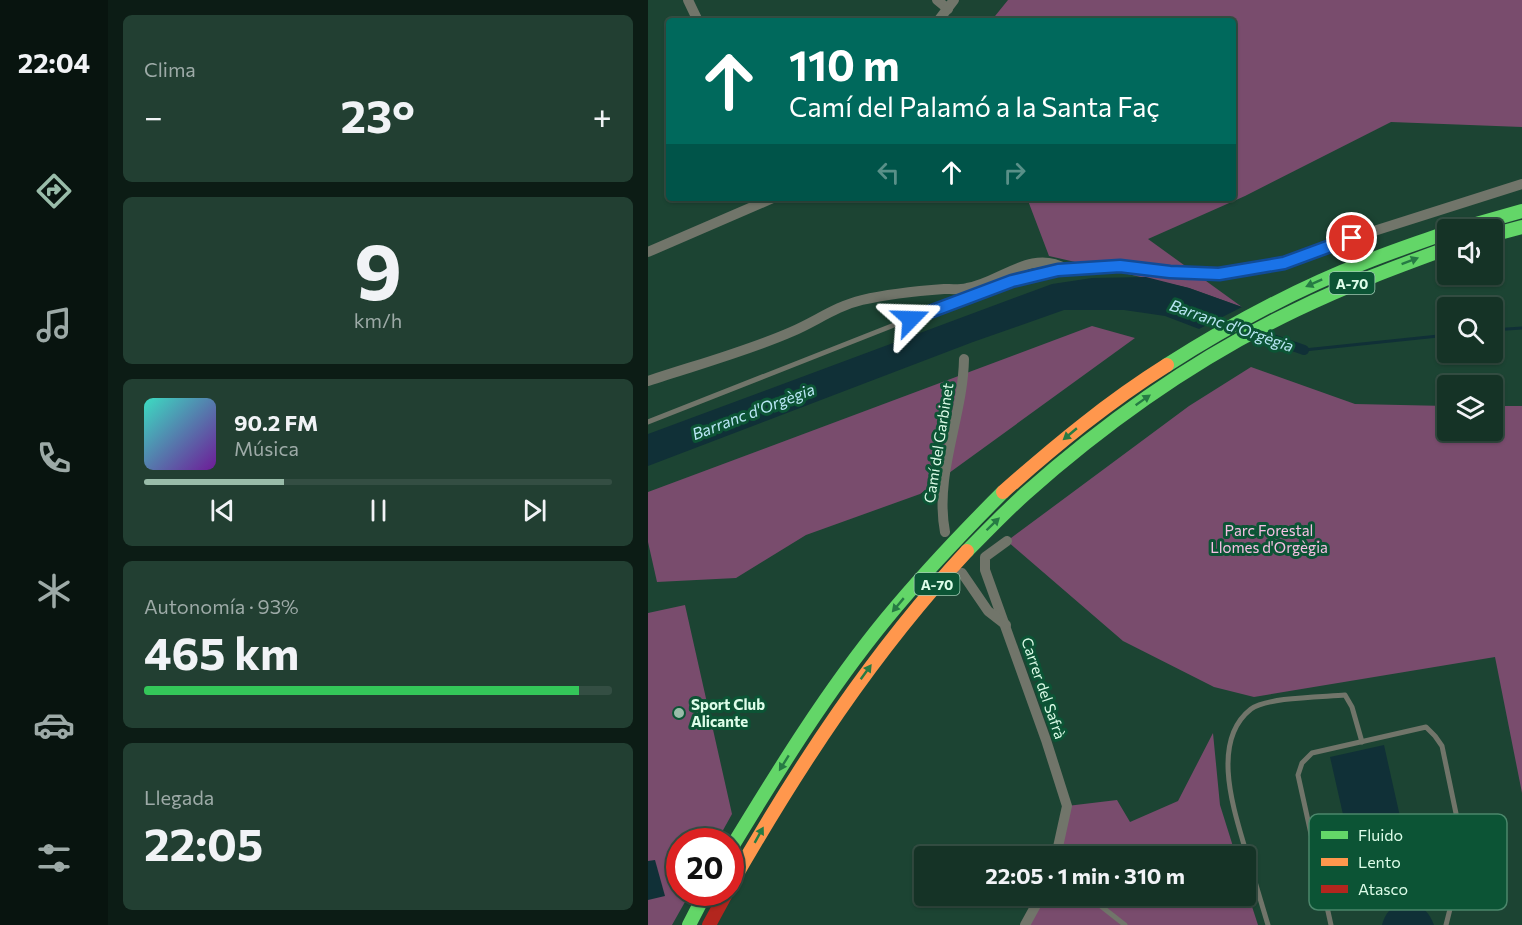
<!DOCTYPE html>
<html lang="es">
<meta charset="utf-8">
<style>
:root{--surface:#153326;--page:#223f32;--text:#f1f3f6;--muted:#9daaa7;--line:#344e43;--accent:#99bca9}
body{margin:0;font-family:Commissioner,sans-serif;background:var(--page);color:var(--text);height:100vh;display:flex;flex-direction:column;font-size:22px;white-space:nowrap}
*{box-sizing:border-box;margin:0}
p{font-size:20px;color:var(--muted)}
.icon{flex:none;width:33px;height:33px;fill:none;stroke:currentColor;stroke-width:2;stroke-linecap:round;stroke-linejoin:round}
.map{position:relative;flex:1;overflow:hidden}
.side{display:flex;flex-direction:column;gap:15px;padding:15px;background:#0c1c15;width:540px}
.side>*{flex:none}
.hud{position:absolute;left:18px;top:18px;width:570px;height:183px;border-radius:6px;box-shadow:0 2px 4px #0004,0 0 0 2px var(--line);background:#00695c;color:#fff;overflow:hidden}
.controls{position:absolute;left:789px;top:219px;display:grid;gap:12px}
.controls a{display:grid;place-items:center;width:66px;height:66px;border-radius:6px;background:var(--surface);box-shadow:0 2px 4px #0004,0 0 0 2px var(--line);font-size:30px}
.speed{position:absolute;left:18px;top:828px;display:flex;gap:12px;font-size:30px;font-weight:700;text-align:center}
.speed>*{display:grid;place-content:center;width:78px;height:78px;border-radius:50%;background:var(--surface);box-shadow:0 2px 4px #0004,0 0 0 2px var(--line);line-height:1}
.speed .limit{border:9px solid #d22;background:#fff;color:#111}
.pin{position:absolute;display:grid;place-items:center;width:51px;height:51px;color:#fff;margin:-26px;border:3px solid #fff;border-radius:50%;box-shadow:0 2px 6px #0007}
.me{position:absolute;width:66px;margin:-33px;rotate:68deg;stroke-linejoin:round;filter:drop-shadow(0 0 4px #0008)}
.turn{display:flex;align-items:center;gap:21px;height:126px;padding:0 24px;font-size:27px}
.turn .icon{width:78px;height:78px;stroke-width:2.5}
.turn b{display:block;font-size:42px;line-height:51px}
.lanes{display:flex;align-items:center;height:57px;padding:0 24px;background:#0003;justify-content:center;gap:30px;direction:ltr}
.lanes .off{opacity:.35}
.big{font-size:45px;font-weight:700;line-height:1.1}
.side .card{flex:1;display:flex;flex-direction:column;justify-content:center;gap:9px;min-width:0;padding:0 21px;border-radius:9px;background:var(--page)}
.side .dial{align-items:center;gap:0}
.dial b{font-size:78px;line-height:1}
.song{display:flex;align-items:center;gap:18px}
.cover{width:72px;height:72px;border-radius:9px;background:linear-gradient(135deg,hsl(170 70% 55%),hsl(280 70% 35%))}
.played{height:6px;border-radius:3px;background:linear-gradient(90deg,var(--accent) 30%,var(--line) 30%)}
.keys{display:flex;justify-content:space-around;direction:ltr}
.heat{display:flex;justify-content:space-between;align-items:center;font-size:33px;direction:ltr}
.charge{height:9px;border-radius:4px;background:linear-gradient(90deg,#34c759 93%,var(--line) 0)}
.trip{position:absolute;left:266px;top:846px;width:342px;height:60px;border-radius:6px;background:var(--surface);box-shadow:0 2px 4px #0004,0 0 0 2px var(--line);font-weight:700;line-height:60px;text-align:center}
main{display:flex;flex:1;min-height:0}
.tab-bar{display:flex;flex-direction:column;width:108px;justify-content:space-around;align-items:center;background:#08140f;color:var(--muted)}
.tab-bar .icon{width:42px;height:42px}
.tab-bar .active{color:var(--accent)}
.tab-bar b{font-size:27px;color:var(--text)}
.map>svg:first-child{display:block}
.green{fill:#794c6d}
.water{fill:#103037}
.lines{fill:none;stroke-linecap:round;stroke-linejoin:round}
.stream{stroke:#103037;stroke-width:3}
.canal{stroke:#103037;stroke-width:10}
.lane{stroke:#71756a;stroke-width:5}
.street{stroke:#71756a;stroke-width:10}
.fast{stroke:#63d668;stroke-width:14}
.slow{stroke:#ff974d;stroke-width:14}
.jam{stroke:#b3261e;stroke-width:14}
.oneway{fill:#267b44}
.route-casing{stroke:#114b97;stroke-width:15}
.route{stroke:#1a73e8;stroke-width:10}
.poi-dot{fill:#99bca9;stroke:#0c5435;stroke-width:2}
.labels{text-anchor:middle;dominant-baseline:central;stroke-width:6;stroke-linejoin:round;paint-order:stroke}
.shield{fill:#0c5435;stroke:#9ecab3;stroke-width:1.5}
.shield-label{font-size:14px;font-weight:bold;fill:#ddfde9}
.street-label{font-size:15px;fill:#ddfde9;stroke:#0c5435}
.park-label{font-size:15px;fill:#f6c0e4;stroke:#0c5435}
.poi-label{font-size:15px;font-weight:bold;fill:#ddfde9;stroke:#0c5435;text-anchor:start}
.water-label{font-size:16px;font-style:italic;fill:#b9e7f5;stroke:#0c5435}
.key{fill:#0c5435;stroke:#4b876b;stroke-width:1.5}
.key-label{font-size:16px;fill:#ddfde9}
</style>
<main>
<nav class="tab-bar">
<b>22:04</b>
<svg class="icon active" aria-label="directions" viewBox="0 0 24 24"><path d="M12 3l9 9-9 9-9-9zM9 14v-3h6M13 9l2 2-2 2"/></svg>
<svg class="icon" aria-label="music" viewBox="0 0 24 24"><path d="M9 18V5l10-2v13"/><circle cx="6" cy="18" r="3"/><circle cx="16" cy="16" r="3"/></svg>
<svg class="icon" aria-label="phone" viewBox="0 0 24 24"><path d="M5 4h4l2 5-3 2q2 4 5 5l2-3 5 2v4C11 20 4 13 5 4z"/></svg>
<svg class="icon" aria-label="climate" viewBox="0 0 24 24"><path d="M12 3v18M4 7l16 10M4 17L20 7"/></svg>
<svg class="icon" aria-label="car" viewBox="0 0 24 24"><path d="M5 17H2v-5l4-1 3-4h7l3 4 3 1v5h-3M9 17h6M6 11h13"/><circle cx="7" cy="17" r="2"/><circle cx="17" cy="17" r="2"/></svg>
<svg class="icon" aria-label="filters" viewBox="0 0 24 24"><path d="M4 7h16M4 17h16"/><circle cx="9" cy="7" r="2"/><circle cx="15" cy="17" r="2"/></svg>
</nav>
<section class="side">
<div class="card"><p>Clima</p>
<div class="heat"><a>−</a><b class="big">23°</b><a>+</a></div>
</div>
<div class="card dial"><b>9</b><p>km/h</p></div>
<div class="card">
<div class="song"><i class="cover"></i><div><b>90.2 FM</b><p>Música</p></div></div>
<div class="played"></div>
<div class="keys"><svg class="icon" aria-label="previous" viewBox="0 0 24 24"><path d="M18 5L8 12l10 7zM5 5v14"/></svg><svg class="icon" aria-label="pause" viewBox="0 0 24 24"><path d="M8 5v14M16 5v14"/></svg><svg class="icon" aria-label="next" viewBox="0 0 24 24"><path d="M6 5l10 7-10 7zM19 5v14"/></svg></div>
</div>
<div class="card"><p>Autonomía · 93%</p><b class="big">465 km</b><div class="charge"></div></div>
<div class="card"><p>Llegada</p><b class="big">22:05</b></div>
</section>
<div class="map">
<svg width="874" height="925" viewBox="0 0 874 925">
<rect width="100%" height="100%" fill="#1c4433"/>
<g class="green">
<path d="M360 0H874V127L743 122 597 196 500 239 594 307 541 288 401 256 379 198H585V21H343Z"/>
<path d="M444 326 487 338 272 494 158 535 88 578 9 582 0 542V492Z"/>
<path d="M603 367 707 404 799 406 800 430H844L845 406H874V793L847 657 606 697 566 687 475 641 359 541 541 406Z"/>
<path d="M37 605 84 814 69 841 32 842V892L42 893 24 925H0V613Z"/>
<path d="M565 733 572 805 588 856H408L419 806 469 800 482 822 530 801Z"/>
<path d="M597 885 610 925H377L393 896H597Z"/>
</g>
<g class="water">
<path d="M498 277 541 288 594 307 551 329 517 316 476 310H416L325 342 0 466V434L404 284 444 278Z"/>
<path d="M736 745 755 830 701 841 682 757Z"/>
<path d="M7 860 17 896 0 900V861Z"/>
<path d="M761 903C775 906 781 912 786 925H734C738 910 746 904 761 903Z"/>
</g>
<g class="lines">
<g class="stream">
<path d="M844 330 874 328"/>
<path d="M656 350 800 335"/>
</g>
<path class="canal" d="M605 332 656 350"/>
<g class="lane">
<path d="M0 422 307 301 364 281 413 270"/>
<path d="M440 896 477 925"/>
<path d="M620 925C613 902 606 878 599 855 587 813 561 742 603 709 619 697 676 697 697 695L704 707 714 742"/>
<path d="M683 925 650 775 654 763 664 753 778 727 787 736 794 746 820 871C805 890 804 902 798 925"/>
</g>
<g class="street">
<path d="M40 0 50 21"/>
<path d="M289 0 300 9"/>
<path d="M290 21 306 0"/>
<path d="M0 252 125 198"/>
<path d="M0 381C48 365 97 352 143 332 167 322 188 306 214 300 240 294 269 291 296 289 303 289 311 290 319 288 352 283 383 248 418 269L472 266 522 272 571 274 636 263 704 238 874 184"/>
<path d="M297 532C286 474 315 417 316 359"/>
<path d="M359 541 337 557V570L398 740 419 806 408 856"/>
<path d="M314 573 340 611 358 625"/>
<path d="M377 925 393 896"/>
</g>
<g class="fast">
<path d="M807 230 874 211"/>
<path d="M844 235 874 227"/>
<path d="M519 365C582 325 648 289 718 262 745 251 773 242 800 232"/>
<path d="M319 551C338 532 357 512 377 494 459 421 550 357 648 310 697 286 748 267 800 248"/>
<path d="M82 850C130 771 179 691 238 619 275 574 314 533 355 492"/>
<path d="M41 925 58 892"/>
</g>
<g class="slow">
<path d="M355 492C407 446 460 402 519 365"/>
<path d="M82 886C150 767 225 652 319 551"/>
</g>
<path class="jam" d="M61 925 79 892"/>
</g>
<defs><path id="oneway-solid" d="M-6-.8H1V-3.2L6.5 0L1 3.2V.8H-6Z" transform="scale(1.5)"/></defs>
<g class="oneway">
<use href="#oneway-solid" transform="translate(762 261) rotate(-21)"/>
<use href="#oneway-solid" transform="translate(666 283) rotate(156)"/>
<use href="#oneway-solid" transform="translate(495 400) rotate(-35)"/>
<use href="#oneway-solid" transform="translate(422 434) rotate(140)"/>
<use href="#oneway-solid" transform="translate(345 524) rotate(-44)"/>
<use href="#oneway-solid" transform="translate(250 605) rotate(130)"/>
<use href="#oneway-solid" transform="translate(218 672) rotate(-54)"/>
<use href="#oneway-solid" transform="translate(136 763) rotate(122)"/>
<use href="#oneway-solid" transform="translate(111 835) rotate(-61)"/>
</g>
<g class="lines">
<g class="route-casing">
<path id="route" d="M263 319 364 281 410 270 472 266 522 272 571 274 636 263 704 238"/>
</g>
<use href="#route" class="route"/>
</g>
<circle class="poi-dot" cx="31" cy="713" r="6"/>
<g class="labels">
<g class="shield">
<rect x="681.5" y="272" width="45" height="22" rx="4.5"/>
<rect x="266.5" y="573" width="45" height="22" rx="4.5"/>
</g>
<g class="shield-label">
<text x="704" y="283">A-70</text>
<text x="289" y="584">A-70</text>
</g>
<g class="street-label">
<text transform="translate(290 443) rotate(-81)">Camí del Garbinet</text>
<text transform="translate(396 688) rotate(71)">Carrer del Safrà</text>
</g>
<g class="park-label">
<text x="621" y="530">Parc Forestal<tspan x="621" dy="17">Llomes d'Orgègia</tspan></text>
</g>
<g class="poi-label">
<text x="43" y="704">Sport Club<tspan x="43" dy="17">Alicante</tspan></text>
</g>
<g class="water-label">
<text transform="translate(584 325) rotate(19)">Barranc d'Orgègia</text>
<text transform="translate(105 411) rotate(-21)">Barranc d'Orgègia</text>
</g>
</g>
<rect x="661" y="814" width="198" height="96" rx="9" class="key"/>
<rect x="673" y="831" width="27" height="8" fill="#63d668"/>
<rect x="673" y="858" width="27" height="8" fill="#ff974d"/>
<rect x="673" y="885" width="27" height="8" fill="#b3261e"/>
<g class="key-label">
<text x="710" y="841">Fluido</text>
<text x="710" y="868">Lento</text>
<text x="710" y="895">Atasco</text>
</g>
</svg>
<div class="controls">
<a><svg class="icon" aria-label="sound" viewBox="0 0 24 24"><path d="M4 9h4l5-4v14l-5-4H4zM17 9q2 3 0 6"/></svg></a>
<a><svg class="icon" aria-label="search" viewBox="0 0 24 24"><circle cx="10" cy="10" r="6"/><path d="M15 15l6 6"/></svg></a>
<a><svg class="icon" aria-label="layers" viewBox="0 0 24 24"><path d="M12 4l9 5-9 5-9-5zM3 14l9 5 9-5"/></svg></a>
</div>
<div class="speed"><div class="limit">20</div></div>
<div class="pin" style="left:704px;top:238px;background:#d93025"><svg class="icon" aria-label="arrive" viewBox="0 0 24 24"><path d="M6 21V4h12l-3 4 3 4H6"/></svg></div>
<svg class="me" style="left:263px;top:319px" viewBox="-20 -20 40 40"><path d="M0-17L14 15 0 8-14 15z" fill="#1a73e8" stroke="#fff" stroke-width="4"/></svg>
<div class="trip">22:05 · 1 min · 310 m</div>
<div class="hud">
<div class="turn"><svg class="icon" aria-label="ahead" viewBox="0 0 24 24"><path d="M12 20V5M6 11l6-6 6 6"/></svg><div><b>110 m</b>Camí del Palamó a la Santa Faç</div></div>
<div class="lanes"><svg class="icon off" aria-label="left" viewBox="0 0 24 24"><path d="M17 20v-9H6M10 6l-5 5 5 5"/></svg><svg class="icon" aria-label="ahead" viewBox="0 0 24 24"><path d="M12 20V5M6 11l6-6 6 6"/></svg><svg class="icon off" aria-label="right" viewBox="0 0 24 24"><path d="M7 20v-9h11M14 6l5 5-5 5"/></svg></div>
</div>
</div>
</main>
